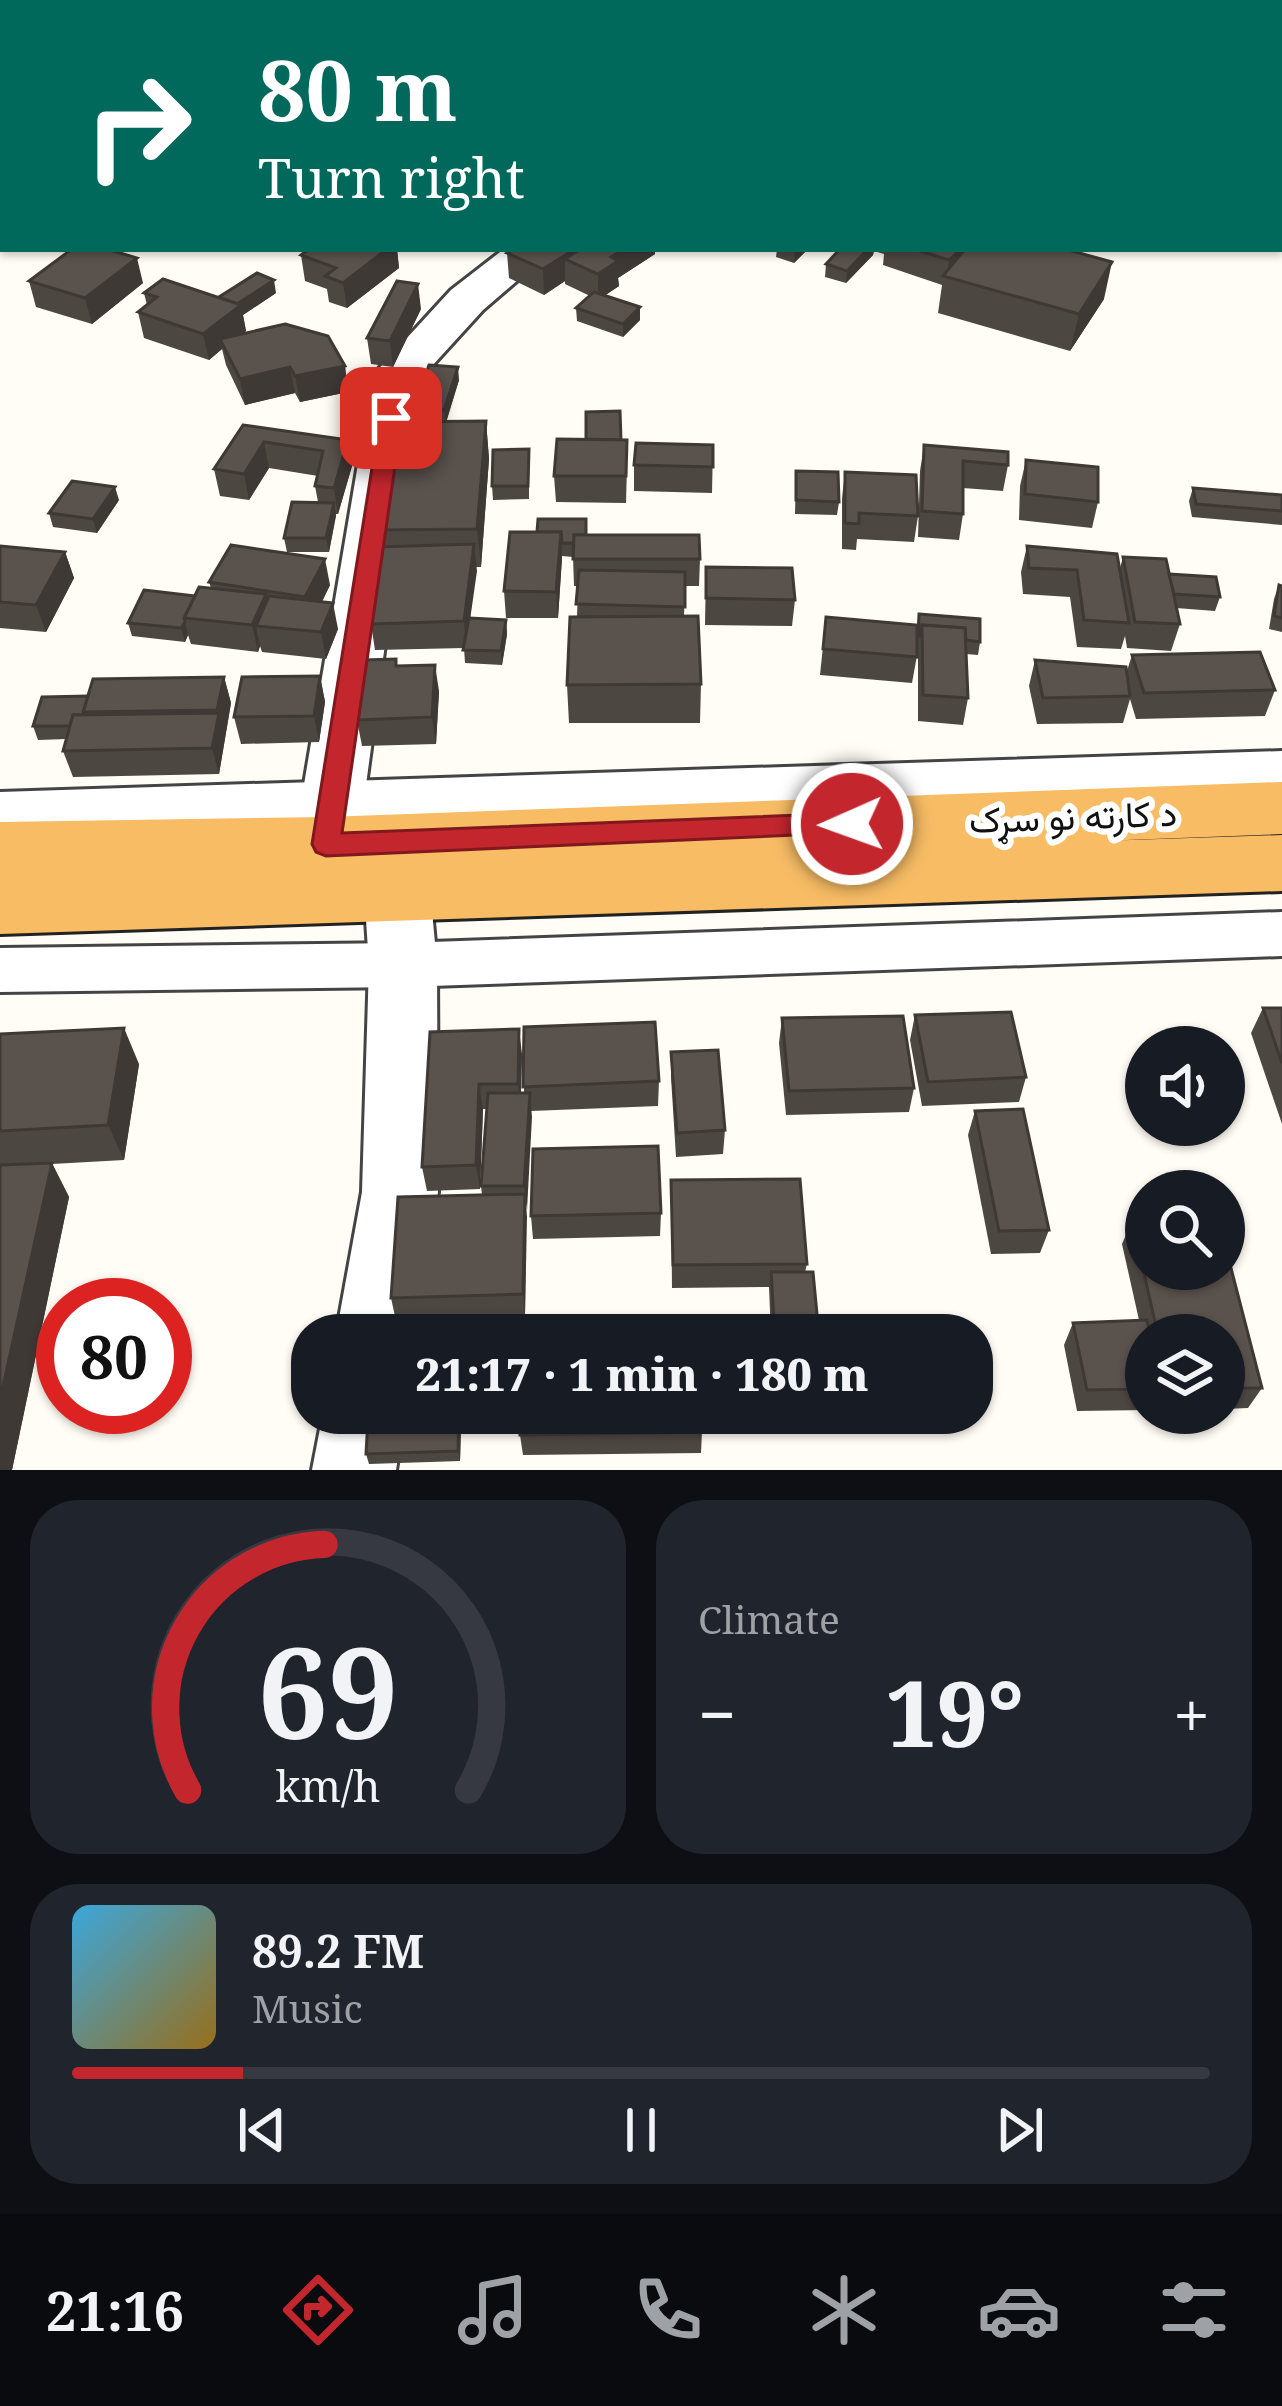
<!DOCTYPE html>
<meta charset="utf-8">
<style>
:root{--surface:#171b24;--page:#20242c;--text:#f1f3f6;--muted:#9ea1a6;--line:#363941;--accent:#c4262e}
body{margin:0;font-family:"Noto Serif",Vazirmatn,serif;background:var(--page);color:var(--text);height:100vh;display:flex;flex-direction:column;font-size:45px;white-space:nowrap}
*{box-sizing:border-box;margin:0}
p{font-size:39px;color:var(--muted)}
.icon{flex:none;width:66px;height:66px;fill:none;stroke:currentColor;stroke-width:2;stroke-linecap:round;stroke-linejoin:round}
.map{position:relative;height:1470px;overflow:hidden}
.sheet{display:flex;flex-direction:column;gap:30px;padding:30px;background:#0d0f14;flex:1}
.sheet>*{flex:none}
.top-card{position:absolute;left:0px;top:0px;width:1284px;height:252px;box-shadow:0 3px 9px #0004;background:#00695c;color:#fff;overflow:hidden}
.buttons{position:absolute;left:1125px;top:1026px;display:grid;gap:24px}
.buttons a{display:grid;place-items:center;width:120px;height:120px;border-radius:50%;background:var(--surface);box-shadow:0 3px 9px #0004;font-size:60px}
.speed{position:absolute;left:36px;top:1278px;display:flex;gap:24px;font-size:60px;font-weight:700;text-align:center}
.speed>*{display:grid;place-content:center;width:156px;height:156px;border-radius:50%;background:var(--surface);box-shadow:0 3px 9px #0004;line-height:1}
.speed .limit{border:18px solid #d22;background:#fff;color:#111}
.pin{position:absolute;display:grid;place-items:center;width:102px;height:102px;color:#fff;margin:-51px;border-radius:24px;box-shadow:0 6px 18px #0006}
.me{position:absolute;width:132px;margin:-66px;rotate:268deg;stroke-linejoin:round;filter:drop-shadow(0 0 9px #0008)}
.turn{display:flex;align-items:center;gap:42px;height:252px;padding:0 60px;font-size:54px}
.turn .icon{width:156px;height:156px;stroke-width:2.5}
.turn b{display:block;font-size:84px;line-height:102px}
.big{font-size:90px;font-weight:800;line-height:1.1}
.sheet .widget{flex:1;display:flex;flex-direction:column;justify-content:center;gap:18px;min-width:0;padding:0 42px;border-radius:48px;background:var(--page)}
.sheet .dial{align-items:center;gap:0}
.dial svg{height:312px;overflow:visible;fill:none;stroke:var(--line);stroke-width:7;stroke-linecap:round;text-anchor:middle}
.dial text{fill:var(--text);stroke:none}
.song{display:flex;align-items:center;gap:36px}
.cover{width:144px;height:144px;border-radius:18px;background:linear-gradient(135deg,hsl(200 70% 55%),hsl(40 70% 35%))}
.played{height:12px;border-radius:6px;background:linear-gradient(90deg,var(--accent) 15%,var(--line) 15%)}
.keys{display:flex;justify-content:space-around;direction:ltr}
.heat{display:flex;justify-content:space-between;align-items:center;font-size:66px;direction:ltr}
.sheet .tiles{flex:1;display:grid;gap:30px;grid-template-columns:1fr 1fr}
.widget:last-child{grid-column:span 2}
.trip{position:absolute;left:291px;top:1314px;width:702px;height:120px;border-radius:48px;background:var(--surface);box-shadow:0 3px 9px #0004;font-weight:800;line-height:120px;text-align:center}
.dock{display:flex;height:192px;justify-content:space-around;align-items:center;background:#090b0e;color:var(--muted)}
.dock .icon{width:84px;height:84px}
.dock .on{color:var(--accent)}
.dock b{font-size:54px;color:var(--text)}
.map>svg:first-child{display:block}
.lines{fill:none;stroke-linecap:round;stroke-linejoin:round}
.minor-casing{stroke:#444;stroke-width:6}
.tertiary-casing{stroke:#444;stroke-width:6}
.trunk-casing{stroke:#222;stroke-width:6}
.minor{fill:#fff;fill-rule:evenodd}
.tertiary{fill:#fff;fill-rule:evenodd}
.trunk{fill:#f7bc64;fill-rule:evenodd}
.wall{fill:#4d4742}
.shaded-wall{fill:#3f3936}
.building{fill:#5a524d;stroke:#3f3936;stroke-width:3}
.route{fill:#c4262e;stroke:#7f191e;stroke-width:3}
.labels{text-anchor:middle;dominant-baseline:central;stroke-width:12;stroke-linejoin:round;paint-order:stroke}
.street-label{font-size:36px;fill:#111;stroke:#fff}
</style>
<div class="map">
<svg width="1282" height="1470" viewBox="0 0 1282 1470">
<rect width="100%" height="100%" fill="#fffdf5"/>
<g class="lines">
<g class="minor-casing">
<g id="minor">
<path d="M157 0H197L199 3H159Z"/>
<path d="M1068 0H1105L1107 3H1070Z"/>
<rect x="1281" y="42" width="1" height="19"/>
<rect x="1281" y="210" width="1" height="20"/>
<path d="M1282 751V787L0 830V792Z"/>
<path d="M1282 912V956L403 987 0 992V948L403 943Z"/>
</g>
</g>
<g class="tertiary-casing">
<g id="tertiary">
<path d="M751 0H787L749 3Z"/>
<path d="M504 249H554L483 310 421 378 358 844 348 861 326 869 304 861 294 844 373 375 451 290Z"/>
<path d="M397 863 420 871 430 889 437 965 438 1192 416 1335H336L362 1192 369 965 364 889 374 871Z"/>
<path d="M323 1413H405L396 1470H312Z"/>
</g>
</g>
<g class="trunk-casing">
<path id="trunk" d="M1282 782V834L1100 841 1282 835V891L0 934V822L326 817Z"/>
</g>
<use href="#minor" class="minor"/>
<use href="#tertiary" class="tertiary"/>
<use href="#trunk" class="trunk"/>
</g>
<g class="wall">
<path d="M258 0H321L318 3H259Z"/>
<path d="M720 0H743L742 3H720Z"/>
<rect x="1013" y="0" width="35" height="3"/>
<path d="M0 133H3V228L0 227Z"/>
<path d="M309 249H397L399 268 347 308 329 302 327 289 305 281 301 255Z"/>
<path d="M777 249H808L794 263 776 257Z"/>
<path d="M840 249H1065L1104 299 1070 351 938 313 942 285 883 265 884 254 874 251 873 255 846 283 825 277 826 264Z"/>
<path d="M507 253 655 254 618 278 619 286 604 296 640 320 623 337 577 321 576 308 590 296 565 284V281L544 295 509 278Z"/>
<path d="M29 281 143 283 92 324 36 307Z"/>
<path d="M144 293 219 298 276 293 243 315 246 331 242 334 345 366 348 392 300 402 295 393 245 405 226 365 222 349 209 360 144 338 138 312 147 305Z"/>
<path d="M421 309 393 367 371 364 367 338Z"/>
<path d="M459 380 446 421H486L489 459 481 567H476L470 618 506 620 507 634 502 665 465 663 464 648 375 650 371 624 381 547 379 530 415 421 414 408Z"/>
<path d="M243 425 348 440 352 466 338 514H336L329 552H287L284 538 318 502 315 486 318 476 269 468 249 500 220 496 214 469Z"/>
<path d="M621 440 627 466 626 503 556 502 554 476Z"/>
<path d="M713 445 712 493 634 491V465Z"/>
<path d="M924 445 1008 465 1003 491 963 488V514L959 540 918 537 920 471Z"/>
<path d="M529 449V499L493 500 492 486Z"/>
<path d="M1026 460 1098 502 1092 528 1019 520 1020 486Z"/>
<path d="M796 471 839 502 837 515 795 514Z"/>
<path d="M845 472 918 516 914 542 857 539 856 550 842 549V498Z"/>
<path d="M1193 488 1282 495V525L1192 517 1189 501Z"/>
<path d="M119 500 97 533 53 527 49 513Z"/>
<path d="M510 532 587 535 700 559 699 586H685L684 616 701 684 700 723H569L567 685 577 617 578 586H574L573 557 562 556 558 618H506L504 591Z"/>
<path d="M0 546 65 552 74 578 46 632 0 628Z"/>
<path d="M1027 546 1120 568 1123 557 1169 574 1220 597 1215 611 1176 608 1180 624 1171 651 1127 648 1125 636 1121 649 1077 647 1070 597 1023 594 1021 572Z"/>
<path d="M706 567 795 600 792 626 705 625Z"/>
<path d="M209 582 330 585 322 602 338 629 326 659 262 652 260 646 258 652 191 644 188 635 185 642 132 636 128 623 211 588Z"/>
<path d="M1279 585 1282 586V632L1269 629 1274 599Z"/>
<path d="M919 614 980 642 978 655 966 654 968 698 963 725 918 721V650L912 683 820 675 826 617 917 625Z"/>
<path d="M1132 655 1275 690 1265 716 1136 719 1130 699 1123 723 1037 724 1029 686 1035 660 1127 671Z"/>
<path d="M397 666 439 691 436 744 362 746 357 720Z"/>
<path d="M320 676 325 702 319 742 241 744 234 717Z"/>
<path d="M224 677 231 703 219 774 73 777 63 751 67 739 38 740 33 726 88 696Z"/>
<path d="M1263 1008H1282V1124L1251 1033Z"/>
<path d="M915 1015 1026 1077 1019 1102 922 1106 910 1040Z"/>
<path d="M782 1018 914 1088 909 1112 786 1115 779 1043Z"/>
<path d="M524 1027 659 1081 658 1106 531 1111 526 1210 525 1316 396 1321 391 1298 482 1195 481 1186 487 1109H483L480 1189 427 1191 422 1167 430 1032 522 1054 521 1093H524Z"/>
<path d="M0 1034 139 1064 124 1160 52 1164 69 1197 12 1470H0Z"/>
<path d="M671 1052 725 1130 723 1154 676 1157 671 1077Z"/>
<path d="M975 1111 1049 1230 1040 1253 991 1254 968 1135Z"/>
<path d="M671 1180 807 1264 805 1272 819 1335H771L769 1287 672 1288Z"/>
<path d="M661 1213 660 1236 533 1239 531 1216Z"/>
<path d="M1132 1221H1146V1269H1224V1241L1262 1388 1248 1408 1224 1409V1335H1146V1410L1077 1411 1064 1345 1073 1323 1139 1320 1122 1244Z"/>
<path d="M461 1425 460 1461 369 1464 366 1454Z"/>
<path d="M702 1432 701 1453 523 1455 520 1435Z"/>
</g>
<g class="shaded-wall">
<path d="M387 249H397L399 268 347 308 343 283Z"/>
<path d="M575 249H615L565 259V281L544 295 543 269Z"/>
<path d="M624 249H655V254L618 278 619 286 598 300V274L611 257Z"/>
<path d="M795 249H808L794 263Z"/>
<path d="M868 249H874L873 255 846 283 847 271Z"/>
<path d="M961 249H970L947 277 949 260Z"/>
<path d="M137 258 143 283 92 324 85 298Z"/>
<path d="M1112 262 1104 299 1070 351 1079 314Z"/>
<path d="M274 280 276 293 243 315 246 331 224 347 220 339 222 349 209 360 203 334 236 305Z"/>
<path d="M418 284 421 309 393 367 390 341Z"/>
<path d="M640 307V320L623 337V324Z"/>
<path d="M345 366 348 392 300 402 295 376Z"/>
<path d="M290 367 295 393 245 405 240 379Z"/>
<path d="M458 367 459 380 446 423 444 410Z"/>
<path d="M486 421 489 459 481 567 477 529Z"/>
<path d="M348 440 352 466 338 514 334 488Z"/>
<path d="M264 442 269 468 249 500 244 474Z"/>
<path d="M115 487 119 500 97 533 93 519Z"/>
<path d="M334 503 336 516 329 552 326 538Z"/>
<path d="M561 532 562 559 558 618 556 592Z"/>
<path d="M474 544 477 571 466 648 464 621Z"/>
<path d="M65 552 74 578 46 632 36 605Z"/>
<path d="M325 559 330 585 311 623 305 597Z"/>
<path d="M266 594 272 621 256 626 260 646 258 652 252 625Z"/>
<path d="M333 603 338 629 326 659 321 632Z"/>
<path d="M506 620 507 634 502 665 501 651Z"/>
<path d="M185 622 188 635 185 642 181 628Z"/>
<path d="M435 665 439 691 436 744 432 717Z"/>
<path d="M320 676 325 702 319 742 314 716Z"/>
<path d="M224 677 231 703 219 774 212 748Z"/>
<path d="M124 1028 139 1064 124 1160 108 1125Z"/>
<path d="M519 1029 522 1054 520 1108 518 1084Z"/>
<path d="M479 1084 483 1109 480 1189 476 1165Z"/>
<path d="M530 1093 532 1117 527 1210 524 1186Z"/>
<path d="M52 1163 69 1197 12 1470H0V1400Z"/>
<path d="M525 1194 527 1217 525 1316 523 1294Z"/>
<path d="M459 1415 461 1425 460 1461 458 1451Z"/>
</g>
<g class="building">
<path d="M381 0H426L424 3H378Z"/>
<path d="M500 0H528L553 3H498Z"/>
<path d="M620 0H680L678 3H618Z"/>
<path d="M795 0H870L867 3H793Z"/>
<path d="M940 0H969L968 3Z"/>
<path d="M0 133H3V195L0 194Z"/>
<path d="M72 249H107L137 258 85 298 29 281Z"/>
<path d="M309 249H387L343 283 325 276 336 268 301 255Z"/>
<path d="M514 249H575L543 269 507 253Z"/>
<path d="M580 249H624L611 257 618 261 598 274 565 259Z"/>
<path d="M840 249H868L847 271 826 264Z"/>
<path d="M914 249H961L949 260Z"/>
<path d="M965 249H1065L1112 262 1079 314 943 276Z"/>
<path d="M257 273 274 280 237 304 219 297Z"/>
<path d="M163 279 241 305 203 334 138 312 157 297 144 293Z"/>
<path d="M397 281 418 284 390 341 367 338Z"/>
<path d="M594 292 640 307 623 324 576 308Z"/>
<path d="M285 324 328 336 345 366 295 376 290 367 240 379 220 339Z"/>
<path d="M429 365 458 367 444 410 414 408Z"/>
<path d="M620 411 621 440 586 439V412Z"/>
<path d="M486 421 477 529 379 530 394 422Z"/>
<path d="M243 425 348 440 334 488 315 486 323 451 264 442 244 474 214 469Z"/>
<path d="M557 439 627 440 626 476H554Z"/>
<path d="M636 443 713 445V467L634 465Z"/>
<path d="M924 445 1008 452V465L963 461V514L922 511Z"/>
<path d="M529 449 528 486H492L493 450Z"/>
<path d="M1026 460 1098 467V502L1025 494Z"/>
<path d="M796 471 838 472 839 502 796 500Z"/>
<path d="M845 472 916 475 918 516 859 513V524L845 523Z"/>
<path d="M72 481 115 487 93 519 49 513Z"/>
<path d="M1193 488 1282 495V511L1196 504Z"/>
<path d="M292 502 334 503 326 538H284Z"/>
<path d="M538 519H586V535H574V543H562L561 532H537Z"/>
<path d="M510 532H561L556 592 504 591Z"/>
<path d="M574 535H699L700 559H573Z"/>
<path d="M474 544 464 621 371 624 378 547Z"/>
<path d="M231 545 325 559 305 597 209 582Z"/>
<path d="M0 546 65 552 36 605 0 602Z"/>
<path d="M1027 546 1117 554 1129 623 1084 620 1077 570 1029 568Z"/>
<path d="M1123 557 1166 559 1180 624 1135 622Z"/>
<path d="M706 567 792 568 795 600 706 598Z"/>
<path d="M579 570 685 572V607L576 604Z"/>
<path d="M1169 574 1216 577 1220 597 1174 594Z"/>
<path d="M1279 585 1282 586V618L1274 616Z"/>
<path d="M199 587 266 594 252 625 184 618Z"/>
<path d="M144 590 195 596 184 618 185 622 181 628 128 623Z"/>
<path d="M269 596 333 603 321 632 256 626Z"/>
<path d="M919 614 980 619V642L966 640 965 628 922 625 920 636H918Z"/>
<path d="M698 616 701 684 567 685 570 617Z"/>
<path d="M826 617 917 625V657L823 649Z"/>
<path d="M469 618 506 620 501 651 463 650Z"/>
<path d="M922 625 965 628 968 698 923 695Z"/>
<path d="M1260 652 1275 690 1144 693 1132 655Z"/>
<path d="M396 659V666L435 665 432 717 357 720 363 660Z"/>
<path d="M1035 660 1126 667 1130 696 1043 698Z"/>
<path d="M320 676 314 716 234 717 242 677Z"/>
<path d="M224 677 217 710 83 712 93 679Z"/>
<path d="M88 696 83 712 84 715H73L70 726H33L42 697Z"/>
<path d="M219 713 212 748 63 751 73 715Z"/>
<path d="M1263 1008H1282V1063Z"/>
<path d="M1011 1012 1026 1077 928 1082 915 1015Z"/>
<path d="M903 1016 914 1088 789 1091 782 1018Z"/>
<path d="M655 1022 659 1081 523 1087 524 1027Z"/>
<path d="M124 1028 108 1125 0 1131V1034Z"/>
<path d="M519 1029 518 1084H479L476 1165 422 1167 430 1032Z"/>
<path d="M718 1050 725 1130 677 1133 671 1052Z"/>
<path d="M488 1093H530L524 1186H481Z"/>
<path d="M1023 1109 1049 1230 999 1231 975 1111Z"/>
<path d="M658 1146 661 1213 531 1216 533 1149Z"/>
<path d="M52 1163 0 1400V1165Z"/>
<path d="M800 1179 807 1264 673 1265 671 1180Z"/>
<path d="M525 1194 523 1294 391 1298 398 1197Z"/>
<path d="M1132 1221H1146V1269H1224V1241L1262 1388H1224V1335H1158Z"/>
<path d="M771 1272H813L819 1335H775Z"/>
<path d="M1147 1320 1150 1335H1146V1389L1087 1390 1073 1323Z"/>
<path d="M521 1413H702V1432L520 1435Z"/>
<path d="M459 1415 458 1451 366 1454 368 1418Z"/>
</g>
<path class="route" d="M391 411 402 418 342 833 852 813 862 817 866 824 862 832 326 856 316 852 312 844 380 418Z"/>
<g class="labels">
<g class="street-label">
<text transform="translate(1073 816) rotate(-2)">د کارته نو سړک</text>
</g>
</g>
</svg>
<div class="buttons">
<a><svg class="icon" aria-label="sound" viewBox="0 0 24 24"><path d="M4 9h4l5-4v14l-5-4H4zM17 9q2 3 0 6"/></svg></a>
<a><svg class="icon" aria-label="search" viewBox="0 0 24 24"><circle cx="10" cy="10" r="6"/><path d="M15 15l6 6"/></svg></a>
<a><svg class="icon" aria-label="layers" viewBox="0 0 24 24"><path d="M12 4l9 5-9 5-9-5zM3 14l9 5 9-5"/></svg></a>
</div>
<div class="speed"><div class="limit">80</div></div>
<div class="pin" style="left:391px;top:418px;background:#d93025"><svg class="icon" aria-label="arrive" viewBox="0 0 24 24"><path d="M6 21V4h12l-3 4 3 4H6"/></svg></div>
<svg class="me" style="left:852px;top:824px" viewBox="-20 -20 40 40"><circle r="17" fill="#c4262e" stroke="#fff" stroke-width="3"/><path d="M0-11L8 9 0 5-8 9z" fill="#fff"/></svg>
<div class="trip">21:17 · 1 min · 180 m</div>
<div class="top-card">
<div class="turn"><svg class="icon" aria-label="right" viewBox="0 0 24 24"><path d="M7 20v-9h11M14 6l5 5-5 5"/></svg><div><b>80 m</b>Turn right</div></div>
</div>
</div>
<section class="sheet">
<div class="tiles">
<div class="widget dial"><svg viewBox="0 0 100 80">
<path d="M14 69A42 42 0 1 1 86 69"/>
<path d="M14 69A42 42 0 0 1 49 6" stroke="#c4262e"/>
<text x="50" y="56" font-size="32" font-weight="700">69</text>
<text x="50" y="72" font-size="11">km/h</text>
</svg></div>
<div class="widget"><p>Climate</p>
<div class="heat"><a>−</a><b class="big">19°</b><a>+</a></div>
</div>
<div class="widget">
<div class="song"><i class="cover"></i><div><b>89.2 FM</b><p>Music</p></div></div>
<div class="played"></div>
<div class="keys"><svg class="icon" aria-label="previous" viewBox="0 0 24 24"><path d="M18 5L8 12l10 7zM5 5v14"/></svg><svg class="icon" aria-label="pause" viewBox="0 0 24 24"><path d="M8 5v14M16 5v14"/></svg><svg class="icon" aria-label="next" viewBox="0 0 24 24"><path d="M6 5l10 7-10 7zM19 5v14"/></svg></div>
</div>
</div>
</section>
<nav class="dock">
<b>21:16</b>
<svg class="icon on" aria-label="directions" viewBox="0 0 24 24"><path d="M12 3l9 9-9 9-9-9zM9 14v-3h6M13 9l2 2-2 2"/></svg>
<svg class="icon" aria-label="music" viewBox="0 0 24 24"><path d="M9 18V5l10-2v13"/><circle cx="6" cy="18" r="3"/><circle cx="16" cy="16" r="3"/></svg>
<svg class="icon" aria-label="phone" viewBox="0 0 24 24"><path d="M5 4h4l2 5-3 2q2 4 5 5l2-3 5 2v4C11 20 4 13 5 4z"/></svg>
<svg class="icon" aria-label="climate" viewBox="0 0 24 24"><path d="M12 3v18M4 7l16 10M4 17L20 7"/></svg>
<svg class="icon" aria-label="car" viewBox="0 0 24 24"><path d="M5 17H2v-5l4-1 3-4h7l3 4 3 1v5h-3M9 17h6M6 11h13"/><circle cx="7" cy="17" r="2"/><circle cx="17" cy="17" r="2"/></svg>
<svg class="icon" aria-label="filters" viewBox="0 0 24 24"><path d="M4 7h16M4 17h16"/><circle cx="9" cy="7" r="2"/><circle cx="15" cy="17" r="2"/></svg>
</nav>
